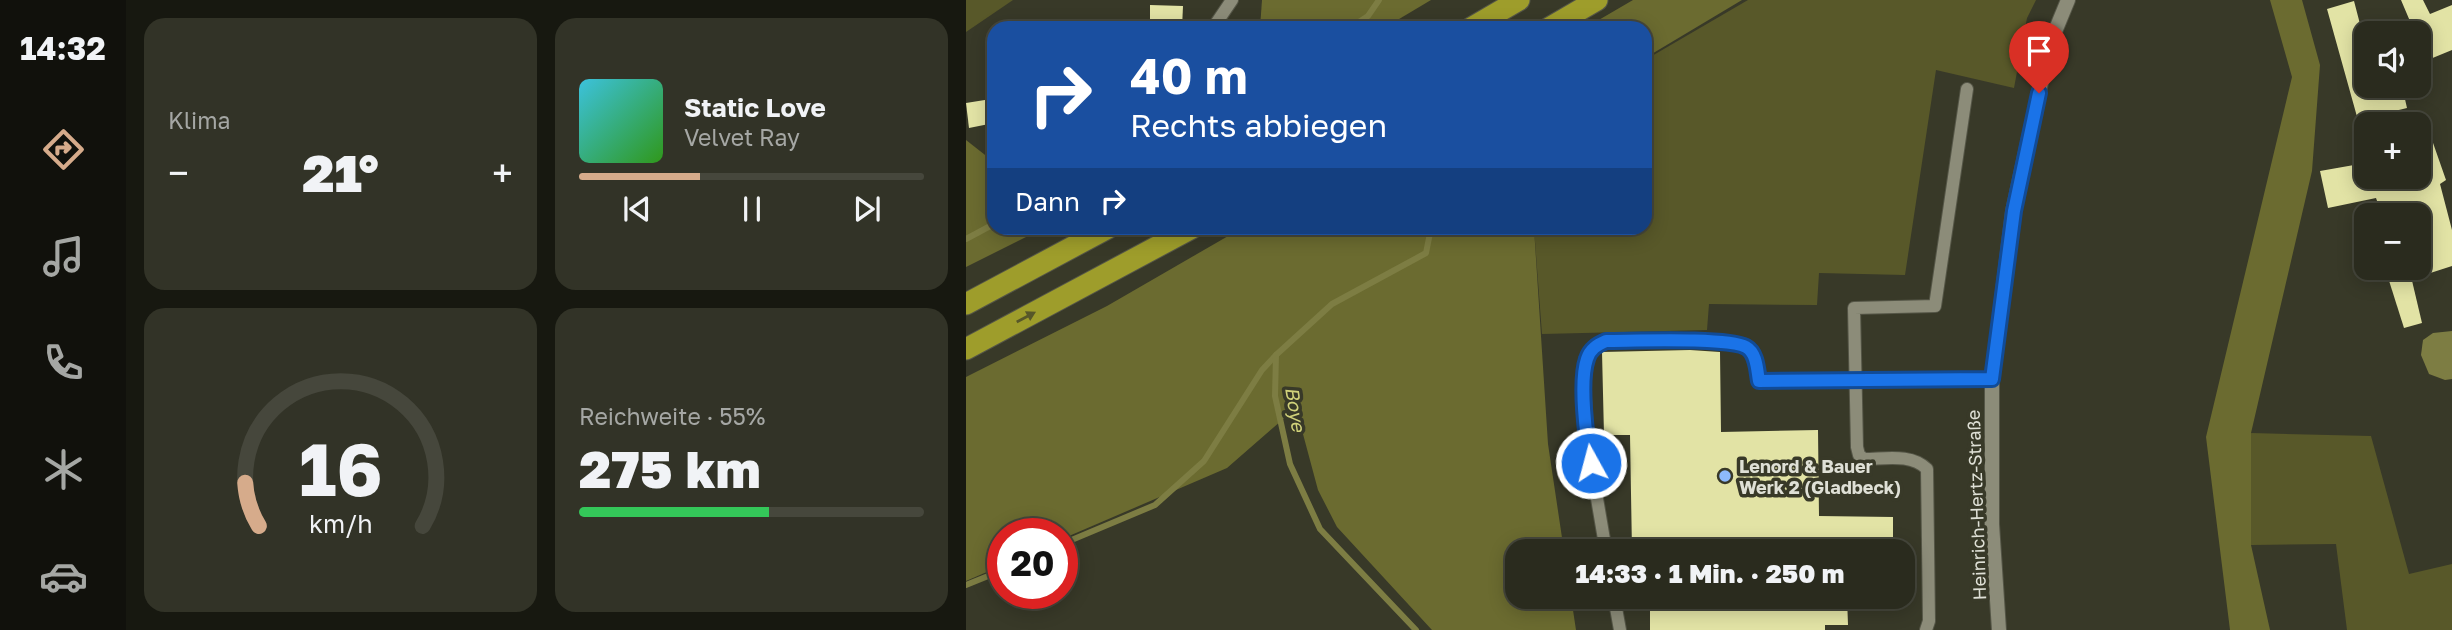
<!DOCTYPE html>
<html lang="de">
<meta charset="utf-8">
<style>
:root{--surface:#2a2b1e;--page:#323327;--text:#f1f3f6;--muted:#a5a7a4;--line:#46473c;--accent:#d6ab8b}
body{margin:0;font-family:"Golos Text",sans-serif;background:var(--page);color:var(--text);height:100vh;display:flex;flex-direction:column;font-size:26px;white-space:nowrap}
*{box-sizing:border-box;margin:0}
p{font-size:23px;color:var(--muted)}
.icon{flex:none;width:38px;height:38px;fill:none;stroke:currentColor;stroke-width:2;stroke-linecap:round;stroke-linejoin:round}
.map{position:relative;flex:1;overflow:hidden}
.sheet{display:flex;flex-direction:column;gap:18px;padding:18px;background:#171810;width:840px}
.sheet>*{flex:none}
.hud{position:absolute;left:21px;top:21px;width:665px;height:214px;border-radius:21px;box-shadow:0 4px 18px #0003,0 0 0 2px var(--line);background:#1a4fa0;color:#fff;overflow:hidden}
.buttons{position:absolute;left:1388px;top:21px;display:grid;gap:14px}
.buttons a{display:grid;place-items:center;width:77px;height:77px;border-radius:14px;background:var(--surface);box-shadow:0 4px 18px #0003,0 0 0 2px var(--line);font-size:35px}
.speed{position:absolute;left:21px;top:518px;display:flex;gap:14px;font-size:35px;font-weight:700;text-align:center}
.speed>*{display:grid;place-content:center;width:91px;height:91px;border-radius:50%;background:var(--surface);box-shadow:0 4px 18px #0003,0 0 0 2px var(--line);line-height:1}
.speed .limit{border:10px solid #d22;background:#fff;color:#111}
.pin{position:absolute;display:grid;place-items:center;width:60px;height:60px;color:#fff;margin:-72px -30px;border-radius:50% 50% 50% 0;rotate:-45deg;box-shadow:0 0 7px #0007}
.pin .icon{rotate:45deg}
.me{position:absolute;width:77px;margin:-38px;rotate:353deg;stroke-linejoin:round;filter:drop-shadow(0 0 5px #0008)}
.turn{display:flex;align-items:center;gap:24px;height:147px;padding:0 28px;font-size:32px}
.turn .icon{width:91px;height:91px;stroke-width:2.5}
.turn b{display:block;font-size:49px;line-height:60px}
.then{display:flex;align-items:center;height:66px;padding:0 28px;background:#0003;gap:14px;font-size:26px}
.big{font-size:52px;font-weight:800;line-height:1.1}
.sheet .tile{flex:1;display:flex;flex-direction:column;justify-content:center;gap:10px;min-width:0;padding:0 24px;border-radius:21px;background:var(--page)}
.sheet .dial{align-items:center;gap:0}
.dial svg{height:182px;overflow:visible;fill:none;stroke:var(--line);stroke-width:7;stroke-linecap:round;text-anchor:middle}
.dial text{fill:var(--text);stroke:none}
.song{display:flex;align-items:center;gap:21px}
.cover{width:84px;height:84px;border-radius:10px;background:linear-gradient(135deg,hsl(190 70% 55%),hsl(110 70% 35%))}
.played{height:7px;border-radius:4px;background:linear-gradient(90deg,var(--accent) 35%,var(--line) 35%)}
.keys{display:flex;justify-content:space-around;direction:ltr}
.heat{display:flex;justify-content:space-between;align-items:center;font-size:38px;direction:ltr}
.charge{height:10px;border-radius:5px;background:linear-gradient(90deg,#34c759 55%,var(--line) 0)}
.sheet .tiles{flex:1;display:grid;gap:18px;grid-template-columns:repeat(2,1fr)}
.trip{position:absolute;left:539px;top:539px;width:410px;height:70px;border-radius:21px;background:var(--surface);box-shadow:0 4px 18px #0003,0 0 0 2px var(--line);font-weight:800;line-height:70px;text-align:center}
main{display:flex;flex:1;min-height:0}
.tabs{display:flex;flex-direction:column;width:126px;justify-content:space-around;align-items:center;background:#11110c;color:var(--muted)}
.tabs .icon{width:49px;height:49px}
.tabs .selected{color:var(--accent)}
.tabs b{font-size:32px;color:var(--text)}
.map>svg:first-child{display:block}
.green{fill:#585829}
.forest{fill:#6b6b30}
.water{fill:#7d7d43}
.lines{fill:none;stroke-linecap:round;stroke-linejoin:round}
.stream{stroke:#7d7d43;stroke-width:6}
.building{fill:#e2e3a5}
.service-casing{stroke:#555647;stroke-width:14}
.minor-casing{stroke:#555647;stroke-width:16}
.motorway-casing{stroke:#555647;stroke-width:23}
.service{stroke:#8c8c79;stroke-width:12}
.minor{stroke:#8c8c79;stroke-width:14}
.motorway{stroke:#9e9d2b;stroke-width:21}
.oneway{fill:#575729}
.route-casing{stroke:#114b97;stroke-width:18}
.route{stroke:#1a73e8;stroke-width:12}
.poi-dot{fill:#8db9fc;stroke:#383928;stroke-width:2.5}
.labels{text-anchor:middle;dominant-baseline:central;stroke-width:7;stroke-linejoin:round;paint-order:stroke}
.poi-label{font-size:18px;font-weight:bold;fill:#dfe0d6;stroke:#383928;text-anchor:start}
.street-label{font-size:18px;fill:#dfe0d6;stroke:#383928}
.water-label{font-size:19px;font-style:italic;fill:#d1d27a;stroke:#383928}
</style>
<main>
<nav class="tabs">
<b>14:32</b>
<svg class="icon selected" aria-label="directions" viewBox="0 0 24 24"><path d="M12 3l9 9-9 9-9-9zM9 14v-3h6M13 9l2 2-2 2"/></svg>
<svg class="icon" aria-label="music" viewBox="0 0 24 24"><path d="M9 18V5l10-2v13"/><circle cx="6" cy="18" r="3"/><circle cx="16" cy="16" r="3"/></svg>
<svg class="icon" aria-label="phone" viewBox="0 0 24 24"><path d="M5 4h4l2 5-3 2q2 4 5 5l2-3 5 2v4C11 20 4 13 5 4z"/></svg>
<svg class="icon" aria-label="climate" viewBox="0 0 24 24"><path d="M12 3v18M4 7l16 10M4 17L20 7"/></svg>
<svg class="icon" aria-label="car" viewBox="0 0 24 24"><path d="M5 17H2v-5l4-1 3-4h7l3 4 3 1v5h-3M9 17h6M6 11h13"/><circle cx="7" cy="17" r="2"/><circle cx="17" cy="17" r="2"/></svg>
</nav>
<section class="sheet">
<div class="tiles">
<div class="tile"><p>Klima</p>
<div class="heat"><a>−</a><b class="big">21°</b><a>+</a></div>
</div>
<div class="tile">
<div class="song"><i class="cover"></i><div><b>Static Love</b><p>Velvet Ray</p></div></div>
<div class="played"></div>
<div class="keys"><svg class="icon" aria-label="previous" viewBox="0 0 24 24"><path d="M18 5L8 12l10 7zM5 5v14"/></svg><svg class="icon" aria-label="pause" viewBox="0 0 24 24"><path d="M8 5v14M16 5v14"/></svg><svg class="icon" aria-label="next" viewBox="0 0 24 24"><path d="M6 5l10 7-10 7zM19 5v14"/></svg></div>
</div>
<div class="tile dial"><svg viewBox="0 0 100 80">
<path d="M14 69A42 42 0 1 1 86 69"/>
<path d="M14 69A42 42 0 0 1 8 50" stroke="#d6ab8b"/>
<text x="50" y="56" font-size="32" font-weight="700">16</text>
<text x="50" y="72" font-size="11">km/h</text>
</svg></div>
<div class="tile"><p>Reichweite · 55%</p><b class="big">275 km</b><div class="charge"></div></div>
</div>
</section>
<div class="map">
<svg width="1486" height="630" viewBox="0 0 1486 630">
<rect width="100%" height="100%" fill="#383928"/>
<g class="green">
<path d="M0 0H47L0 32Z"/>
<path d="M782 0H1070L1061 18 1048 88 970 70 939 275 853 273 851 305 743 304 741 330 576 334 568 228H679V60Z"/>
<path d="M1285 433 1405 436 1443 574 1486 564V630H1381L1370 544 1285 545Z"/>
</g>
<g class="forest">
<path d="M296 0H465L418 28H294Z"/>
<path d="M667 0H776L679 58V28H619Z"/>
<path d="M1304 0H1336L1354 65 1346 171 1285 433V545L1304 630H1264L1240 437 1326 77Z"/>
<path d="M0 140 28 162V228H78L0 267Z"/>
<path d="M276 228H568L582 444 598 551H551V597H605L610 630H466L371 527 352 490 330 408 261 468 96 539V534H37V565L0 581V377L141 306Z"/>
</g>
<path class="water" d="M1486 331V379L1479 380 1463 374 1455 355 1457 340 1467 333Z"/>
<g class="lines">
<g class="stream">
<path d="M384 28 402 16 413 0"/>
<path d="M0 239 28 224"/>
<path d="M96 544 189 505 238 461 296 370 310 355"/>
<path d="M0 585 37 570"/>
<path d="M450 630 354 529 324 464 309 396 310 355 366 304 460 253 465 228"/>
</g>
</g>
<g class="building">
<path d="M1435 0H1457L1464 14 1486 5V50L1452 64V33H1449Z"/>
<path d="M1388 1 1400 47V86H1436L1441 108 1400 118V130L1395 131 1361 9Z"/>
<path d="M184 5 217 6 216 28H184Z"/>
<path d="M25 99 28 123 3 128 0 103Z"/>
<path d="M1466 140 1480 180 1474 184 1486 230V266L1452 277V215H1416L1410 198 1362 208 1354 171 1388 165 1390 177H1452V144Z"/>
<path d="M1419 268H1443L1456 323 1438 328Z"/>
<path d="M724 350 754 352 755 432 852 430 853 516 927 517V551H666L664 435H638L636 352Z"/>
<path d="M684 597H881L882 625H859V630H684Z"/>
</g>
<g class="lines">
<g class="service-casing">
<g id="service">
<path d="M247 28 266 0"/>
<path d="M640 551 621 440 618 373 621 357 627 347 640 341C664 341 777 336 787 353 791 360 792 373 793 381"/>
<path d="M648 597 654 630"/>
<path d="M960 630 963 621 961 469C945 453 919 459 898 459L893 455 891 447 888 308 969 306 1001 89"/>
</g>
</g>
<g class="minor-casing">
<g id="minor">
<path d="M793 381 1026 379"/>
<path d="M1033 630 1026 524V379L1047 211 1083 46 1102 0"/>
</g>
</g>
<g class="motorway-casing">
<g id="motorway">
<path d="M505 28 553 0"/>
<path d="M583 28 631 0"/>
<path d="M0 304 142 228"/>
<path d="M0 349 226 228"/>
</g>
</g>
<use href="#service" class="service"/>
<use href="#minor" class="minor"/>
<use href="#motorway" class="motorway"/>
</g>
<defs><path id="oneway-solid" d="M-6-.8H1V-3.2L6.5 0L1 3.2V.8H-6Z" transform="scale(1.75)"/></defs>
<use class="oneway" href="#oneway-solid" transform="translate(60 317) rotate(-28)"/>
<g class="lines">
<g class="route-casing">
<path id="route" d="M625 463C620 438 613 382 621 359 624 349 631 345 640 341 667 341 761 337 780 347 791 353 791 370 793 381L1026 379 1048 211 1073 93"/>
</g>
<use href="#route" class="route"/>
</g>
<circle class="poi-dot" cx="759" cy="476" r="7"/>
<g class="labels">
<g class="poi-label">
<text x="773" y="466">Lenord &amp; Bauer<tspan x="773" dy="21">Werk 2 (Gladbeck)</tspan></text>
</g>
<g class="street-label">
<text transform="translate(1010 505) rotate(-92)">Heinrich-Hertz-Straße</text>
</g>
<g class="water-label">
<text transform="translate(330 409) rotate(81)">Boye</text>
</g>
</g>
</svg>
<div class="buttons">
<a><svg class="icon" aria-label="sound" viewBox="0 0 24 24"><path d="M4 9h4l5-4v14l-5-4H4zM17 9q2 3 0 6"/></svg></a>
<a>+</a>
<a>−</a>
</div>
<div class="speed"><div class="limit">20</div></div>
<div class="pin" style="left:1073px;top:93px;background:#d93025"><svg class="icon" aria-label="arrive" viewBox="0 0 24 24"><path d="M6 21V4h12l-3 4 3 4H6"/></svg></div>
<svg class="me" style="left:625px;top:463px" viewBox="-20 -20 40 40"><circle r="17" fill="#1a73e8" stroke="#fff" stroke-width="3"/><path d="M0-11L8 9 0 5-8 9z" fill="#fff"/></svg>
<div class="trip">14:33 · 1 Min. · 250 m</div>
<div class="hud">
<div class="turn"><svg class="icon" aria-label="right" viewBox="0 0 24 24"><path d="M7 20v-9h11M14 6l5 5-5 5"/></svg><div><b>40 m</b>Rechts abbiegen</div></div>
<div class="then">Dann<svg class="icon" aria-label="right" viewBox="0 0 24 24"><path d="M7 20v-9h11M14 6l5 5-5 5"/></svg></div>
</div>
</div>
</main>
